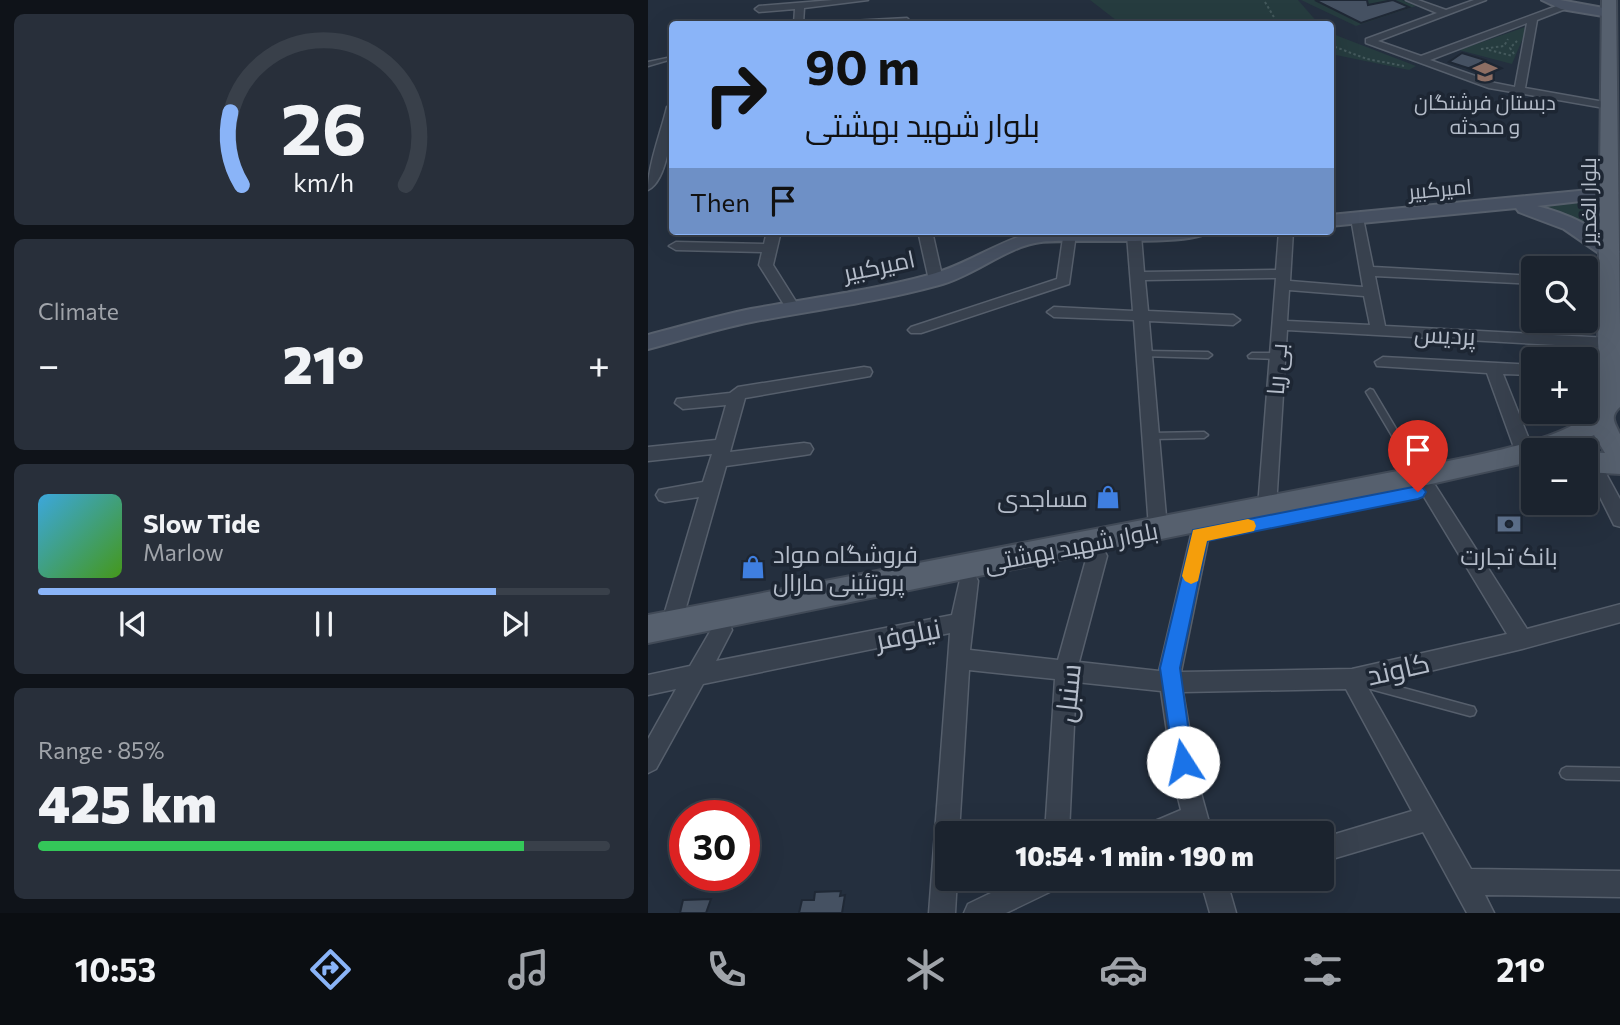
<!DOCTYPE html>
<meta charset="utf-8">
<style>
:root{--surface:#1b232e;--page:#282f3a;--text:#f1f3f6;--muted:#a0a4aa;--line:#39404a;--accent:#8ab4f8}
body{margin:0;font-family:Commissioner,Cairo,sans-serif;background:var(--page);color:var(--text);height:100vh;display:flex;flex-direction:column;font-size:26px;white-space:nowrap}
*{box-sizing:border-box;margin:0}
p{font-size:23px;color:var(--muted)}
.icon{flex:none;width:38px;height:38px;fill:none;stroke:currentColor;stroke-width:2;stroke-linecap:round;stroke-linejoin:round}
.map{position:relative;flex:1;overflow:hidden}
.panel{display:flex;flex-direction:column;gap:14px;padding:14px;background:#0f1319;width:648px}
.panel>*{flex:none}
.banner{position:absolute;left:21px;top:21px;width:665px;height:214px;border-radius:7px;box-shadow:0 7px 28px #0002,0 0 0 2px var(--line);background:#8ab4f8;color:#111;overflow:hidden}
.controls{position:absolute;left:873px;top:256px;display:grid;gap:14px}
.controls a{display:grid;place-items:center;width:77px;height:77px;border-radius:7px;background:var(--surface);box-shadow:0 7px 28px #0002,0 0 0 2px var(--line);font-size:35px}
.speed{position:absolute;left:21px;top:800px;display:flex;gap:14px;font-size:35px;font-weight:700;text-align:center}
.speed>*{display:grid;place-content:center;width:91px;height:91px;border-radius:50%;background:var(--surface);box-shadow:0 7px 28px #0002,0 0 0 2px var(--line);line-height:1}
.speed .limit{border:10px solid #d22;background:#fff;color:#111}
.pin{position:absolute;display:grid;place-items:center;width:60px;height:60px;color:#fff;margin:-72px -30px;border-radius:50% 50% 50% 0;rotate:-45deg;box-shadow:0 0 7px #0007}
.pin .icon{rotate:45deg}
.me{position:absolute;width:77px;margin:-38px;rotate:350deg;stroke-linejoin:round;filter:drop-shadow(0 0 5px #0008)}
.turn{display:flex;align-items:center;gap:24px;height:147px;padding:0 21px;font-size:32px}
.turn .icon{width:91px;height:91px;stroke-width:2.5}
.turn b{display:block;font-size:49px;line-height:60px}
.then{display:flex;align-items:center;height:66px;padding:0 21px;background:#0003;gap:14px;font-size:26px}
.big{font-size:52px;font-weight:800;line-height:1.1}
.panel .tile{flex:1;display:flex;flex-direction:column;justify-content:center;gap:10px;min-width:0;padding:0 24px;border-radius:10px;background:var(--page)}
.panel .dial{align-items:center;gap:0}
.dial svg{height:182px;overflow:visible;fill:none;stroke:var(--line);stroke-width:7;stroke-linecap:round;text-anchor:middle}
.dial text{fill:var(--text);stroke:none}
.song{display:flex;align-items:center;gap:21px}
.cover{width:84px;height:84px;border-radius:10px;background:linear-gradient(135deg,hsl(200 70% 55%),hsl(100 70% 35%))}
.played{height:7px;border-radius:4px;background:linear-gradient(90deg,var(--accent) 80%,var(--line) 80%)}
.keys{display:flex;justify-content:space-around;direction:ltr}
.heat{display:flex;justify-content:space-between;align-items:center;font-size:38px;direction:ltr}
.charge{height:10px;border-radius:5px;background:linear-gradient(90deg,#34c759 85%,var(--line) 0)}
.trip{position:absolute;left:287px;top:821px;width:399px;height:70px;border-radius:7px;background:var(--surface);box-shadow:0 7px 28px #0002,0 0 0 2px var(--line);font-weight:800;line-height:70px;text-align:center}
.menu{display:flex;height:112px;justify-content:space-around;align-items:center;background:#0b0e12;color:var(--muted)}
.menu .icon{width:49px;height:49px}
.menu .active{color:var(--accent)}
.menu b{font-size:32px;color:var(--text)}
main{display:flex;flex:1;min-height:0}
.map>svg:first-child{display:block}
.green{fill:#263c3f}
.building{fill:#455162;stroke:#1f2835;stroke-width:2}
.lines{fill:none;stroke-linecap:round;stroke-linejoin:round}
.lane-casing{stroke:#565f6c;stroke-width:3}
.street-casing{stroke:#565f6c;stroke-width:3}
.secondary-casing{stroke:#565f6c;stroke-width:4}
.primary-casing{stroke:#414a57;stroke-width:4}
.path{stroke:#44595c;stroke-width:2;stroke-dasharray:2.5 2.5;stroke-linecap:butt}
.lane{fill:#38414e;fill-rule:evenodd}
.street{fill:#38414e;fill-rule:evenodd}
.secondary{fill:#465061;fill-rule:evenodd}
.primary{fill:#56606e;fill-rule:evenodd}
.route{fill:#1a73e8;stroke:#114b97;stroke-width:2}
.slow{fill:#f59e0b}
.labels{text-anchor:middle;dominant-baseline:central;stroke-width:7;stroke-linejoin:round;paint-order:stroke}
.far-poi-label{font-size:21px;fill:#b4bcc9;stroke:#1d2633}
.far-street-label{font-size:21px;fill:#b4bcc9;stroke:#1d2633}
.street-label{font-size:24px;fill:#b4bcc9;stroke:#1d2633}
.poi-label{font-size:24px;fill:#b4bcc9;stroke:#1d2633;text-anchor:end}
.near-street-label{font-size:28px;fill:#b4bcc9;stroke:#1d2633}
</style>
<main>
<section class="panel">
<div class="tile dial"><svg viewBox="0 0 100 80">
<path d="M14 69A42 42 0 1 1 86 69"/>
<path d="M14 69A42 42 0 0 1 9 37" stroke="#8ab4f8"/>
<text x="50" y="56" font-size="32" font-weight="700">26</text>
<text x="50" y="72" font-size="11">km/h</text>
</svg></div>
<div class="tile"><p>Climate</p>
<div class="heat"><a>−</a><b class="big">21°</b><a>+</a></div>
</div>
<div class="tile">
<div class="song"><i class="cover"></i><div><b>Slow Tide</b><p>Marlow</p></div></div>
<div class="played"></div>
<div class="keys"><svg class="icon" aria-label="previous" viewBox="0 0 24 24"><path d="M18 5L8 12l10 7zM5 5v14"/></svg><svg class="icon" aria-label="pause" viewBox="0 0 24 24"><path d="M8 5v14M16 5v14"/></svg><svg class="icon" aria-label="next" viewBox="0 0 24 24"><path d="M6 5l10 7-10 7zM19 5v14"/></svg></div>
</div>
<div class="tile"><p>Range · 85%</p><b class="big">425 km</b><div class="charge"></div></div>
</section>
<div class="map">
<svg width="973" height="913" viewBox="0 0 973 913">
<rect width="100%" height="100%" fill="#242f3e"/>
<g class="green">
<path d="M442 0H650L671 24H473Z"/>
<path d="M653 0H754L768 6 708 26Z"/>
<path d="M880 26 864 64 811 50Z"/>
<path d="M682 32 690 36 768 66 761 70 683 54Z"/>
<path d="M950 200 948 233 885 206Z"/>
</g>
<g class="building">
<path d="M667 0H719L720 5 745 0 761 7 713 23Z"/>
<path d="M814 53 837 60 823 69 801 62Z"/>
<path d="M193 891 192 896 197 895 194 913H151L154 900H166L167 892Z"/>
<path d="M63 899 58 913H32L35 900Z"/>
</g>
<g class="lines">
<g class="lane-casing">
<g id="lane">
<path d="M24 57V59L0 66V62Z"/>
<path d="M497 351 560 352 564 355 560 358 494 356 493 354 494 352Z"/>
<path d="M604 353H629L633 356 629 359 601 358 600 356Z"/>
<path d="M722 389 725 390 775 474 776 476 775 478H769L718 392Z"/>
<path d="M556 432 560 435 556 438 503 439 499 436 503 433Z"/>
<path d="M715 677 822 706 826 707 828 711 826 715 822 716 715 687 711 686 710 682 711 678Z"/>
<path d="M918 767 973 768V780L918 779 914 777 912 773 914 769Z"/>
</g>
</g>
<g class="street-casing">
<g id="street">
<path d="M185 0H220L156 8 155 24H146L147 9 111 12 107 9 111 6Z"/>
<path d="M758 0H770L798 10 826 0H838L730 41 773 56 914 4H920V8L889 20 877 88 962 103 967 106 962 109 841 88 718 43V39L789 13ZM879 23 867 87 847 83 782 60Z"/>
<path d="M259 18 261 20 256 23 198 24 203 21Z"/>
<path d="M24 104C26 123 20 181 0 190 0 165 13 132 19 107Z"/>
<path d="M709 214 715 218 725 267 886 276V284L727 276 737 326 962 338 970 343 962 348 639 330 628 507 626 512 619 514 612 512 610 507 628 278 497 280 500 311 585 315 592 320 585 325 501 321 519 528 517 533 510 536 503 533 501 528 486 320 406 317 399 312 406 307 485 311 479 235 486 231 493 235 496 272 628 270 631 231H645L642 281 715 287 703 218ZM641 290 716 296 722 325 639 321Z"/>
<path d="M119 231H133L125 265 152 308 150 311H140L111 265 114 252 28 250 21 246 28 242 116 244Z"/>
<path d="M270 231H284L295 280 293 283 288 284 281 280Z"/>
<path d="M416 231H426L428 234 421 284 273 333H263L260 330 263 327 409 279Z"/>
<path d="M938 279 962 281 969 285 962 289 938 287Z"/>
<path d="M735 357 886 365V375L855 374 886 452 883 458H871L868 453 839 373 729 366 727 362Z"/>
<path d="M216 367 222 368 224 372 222 376 97 398 82 452 156 443 162 444 165 449 162 454 156 455 78 466 33 625 30 632 23 634 16 632 13 625 51 497 17 502 11 500 8 495 11 490 55 482 64 454 0 461V447L68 440 78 405 35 409 27 403 29 399 82 393 90 387Z"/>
<path d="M938 368 971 370 973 375 965 379 938 378Z"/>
<path d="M943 455 949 457 973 501V527L966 525 938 469V457Z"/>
<path d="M781 483 787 485 879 629 973 604V622L874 649 719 686 823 869 973 871V897L837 895 846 913H819L775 832 674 862V838L764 811 698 689 535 692 551 786 564 833H497L500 824 533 810 527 786 513 691 428 682 421 833H397L407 679 321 670 311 833H299V878H309L307 913H281L302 633 55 684 8 769 0 773V739L28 689 0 695V675L42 666 67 623 74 621 81 623 84 630 68 661 304 615 313 575 320 572 327 575 330 581 322 650 410 660 439 556 442 550 449 548 456 550 459 556 431 662 511 671 543 535 545 530 552 527 559 530 561 535 533 672 704 669 859 634 772 490 775 485Z"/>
<path d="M374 878H416L412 887 358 913H316L320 904Z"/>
<path d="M552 878H578L588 913H562Z"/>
</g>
</g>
<g class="secondary-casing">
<g id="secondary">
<path d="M894 0H912L961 9 967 13 961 17 913 9Z"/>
<path d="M962 188 968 189 971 193 968 197 889 206C917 213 953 228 972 252L962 258 955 256 916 229 871 212 868 208 682 226V215Z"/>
<path d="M389 231H561C549 247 421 238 393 242 359 246 326 276 291 285 229 302 166 310 103 322 68 329 34 340 0 349V335C34 326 69 316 103 309 162 298 223 291 281 275 319 265 350 241 389 231Z"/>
</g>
</g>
<g class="primary-casing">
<path id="primary" d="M954 0H968L973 406C959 418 969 424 973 437 973 448 973 463 973 474L938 472V452L957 453 946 435 914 450H886V461L765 488 0 643V615L765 468C802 460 923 441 942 411 955 390 952 366 950 343Z"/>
</g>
<g class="path">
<path d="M617 2 630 24"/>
<path d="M682 45 719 59 756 66"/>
<path d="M833 49 856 46 860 39"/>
<path d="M841 50 865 56"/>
<path d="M866 54 862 48 869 41"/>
</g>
<use href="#lane" class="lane"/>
<use href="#street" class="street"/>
<use href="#secondary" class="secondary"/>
<use href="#primary" class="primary"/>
</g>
<path class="route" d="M770 486 775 488 778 492 775 497 770 499 559 541 532 668 545 762 542 769 535 772 527 769 512 668 545 530Z"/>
<path class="slow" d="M600 519 606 521 608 526 606 531 559 541 550 581 543 584 537 581 534 576 545 530Z"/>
<defs>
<g id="school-bare" transform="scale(1.89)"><path d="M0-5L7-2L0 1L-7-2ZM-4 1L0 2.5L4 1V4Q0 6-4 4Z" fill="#8d6e63" stroke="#1d2633" stroke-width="2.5" paint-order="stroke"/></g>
<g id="shop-bare" transform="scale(1.89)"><path d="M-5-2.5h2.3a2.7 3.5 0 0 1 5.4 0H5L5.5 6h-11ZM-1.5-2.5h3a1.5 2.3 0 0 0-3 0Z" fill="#3f7fe0" stroke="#1d2633" stroke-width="2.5" paint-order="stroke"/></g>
<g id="bank-bare" transform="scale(1.89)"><path d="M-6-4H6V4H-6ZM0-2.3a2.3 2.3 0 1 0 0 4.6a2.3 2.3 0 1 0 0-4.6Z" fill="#5c6f8a" stroke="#1d2633" stroke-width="2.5" paint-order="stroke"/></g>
</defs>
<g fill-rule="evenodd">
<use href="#school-bare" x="837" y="72"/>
<use href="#shop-bare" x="460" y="497"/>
<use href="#bank-bare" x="861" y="524"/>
<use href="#shop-bare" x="105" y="567"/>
</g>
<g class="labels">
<g class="far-poi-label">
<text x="837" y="101">دبستان فرشتگان<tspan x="837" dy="24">و محدثه</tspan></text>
</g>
<g class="far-street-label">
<text transform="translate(792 188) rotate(-5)">امیرکبیر</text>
<text transform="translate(939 201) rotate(-90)">بلوار الغدیر</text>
</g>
<g class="street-label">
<text transform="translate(231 265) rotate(-12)">امیرکبیر</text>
<text transform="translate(797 334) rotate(3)">پردیس</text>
<text transform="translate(628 369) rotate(-86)">بی ریا</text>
<text transform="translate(423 546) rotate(-11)">بلوار شهید بهشتی</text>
</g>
<g class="poi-label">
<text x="440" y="497">مساجدی</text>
<text x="125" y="553" text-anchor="start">فروشگاه مواد<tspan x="125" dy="28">پروتئینی مارال</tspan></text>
<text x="861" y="555" text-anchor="middle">بانک تجارت</text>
</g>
<g class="near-street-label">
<text transform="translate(260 633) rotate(-11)">نیلوفر</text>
<text transform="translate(750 668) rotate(-13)">کاوند</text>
<text transform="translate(419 693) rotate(-84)">سنبل</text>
</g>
</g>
</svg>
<div class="controls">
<a><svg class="icon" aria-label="search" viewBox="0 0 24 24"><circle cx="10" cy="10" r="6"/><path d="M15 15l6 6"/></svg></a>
<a>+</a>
<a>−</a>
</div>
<div class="speed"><div class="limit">30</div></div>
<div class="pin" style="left:770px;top:492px;background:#d93025"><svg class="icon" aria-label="arrive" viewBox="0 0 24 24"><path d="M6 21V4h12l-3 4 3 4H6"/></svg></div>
<svg class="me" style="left:535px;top:762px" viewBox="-20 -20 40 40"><circle r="19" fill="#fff"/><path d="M0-13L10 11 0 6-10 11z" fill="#1a73e8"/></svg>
<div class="trip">10:54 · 1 min · 190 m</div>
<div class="banner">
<div class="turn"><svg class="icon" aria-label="right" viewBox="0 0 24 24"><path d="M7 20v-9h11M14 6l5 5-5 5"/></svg><div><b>90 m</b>بلوار شهید بهشتی</div></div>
<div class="then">Then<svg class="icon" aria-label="arrive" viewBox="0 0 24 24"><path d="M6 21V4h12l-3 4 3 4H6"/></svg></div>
</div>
</div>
</main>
<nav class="menu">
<b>10:53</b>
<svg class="icon active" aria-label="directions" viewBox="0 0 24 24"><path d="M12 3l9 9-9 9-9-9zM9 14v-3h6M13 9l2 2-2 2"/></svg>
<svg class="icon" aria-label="music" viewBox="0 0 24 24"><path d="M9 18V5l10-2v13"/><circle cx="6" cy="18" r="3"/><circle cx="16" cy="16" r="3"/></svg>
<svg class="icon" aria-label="phone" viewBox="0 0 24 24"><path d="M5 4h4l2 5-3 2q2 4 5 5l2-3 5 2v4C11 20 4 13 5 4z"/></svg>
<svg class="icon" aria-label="climate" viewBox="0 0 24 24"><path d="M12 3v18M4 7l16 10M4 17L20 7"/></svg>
<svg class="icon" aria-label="car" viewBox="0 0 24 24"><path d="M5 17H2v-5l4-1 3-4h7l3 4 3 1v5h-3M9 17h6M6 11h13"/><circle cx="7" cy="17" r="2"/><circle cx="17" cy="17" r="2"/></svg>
<svg class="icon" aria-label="filters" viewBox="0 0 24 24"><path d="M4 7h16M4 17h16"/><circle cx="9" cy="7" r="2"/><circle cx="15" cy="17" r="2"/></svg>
<b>21°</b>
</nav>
